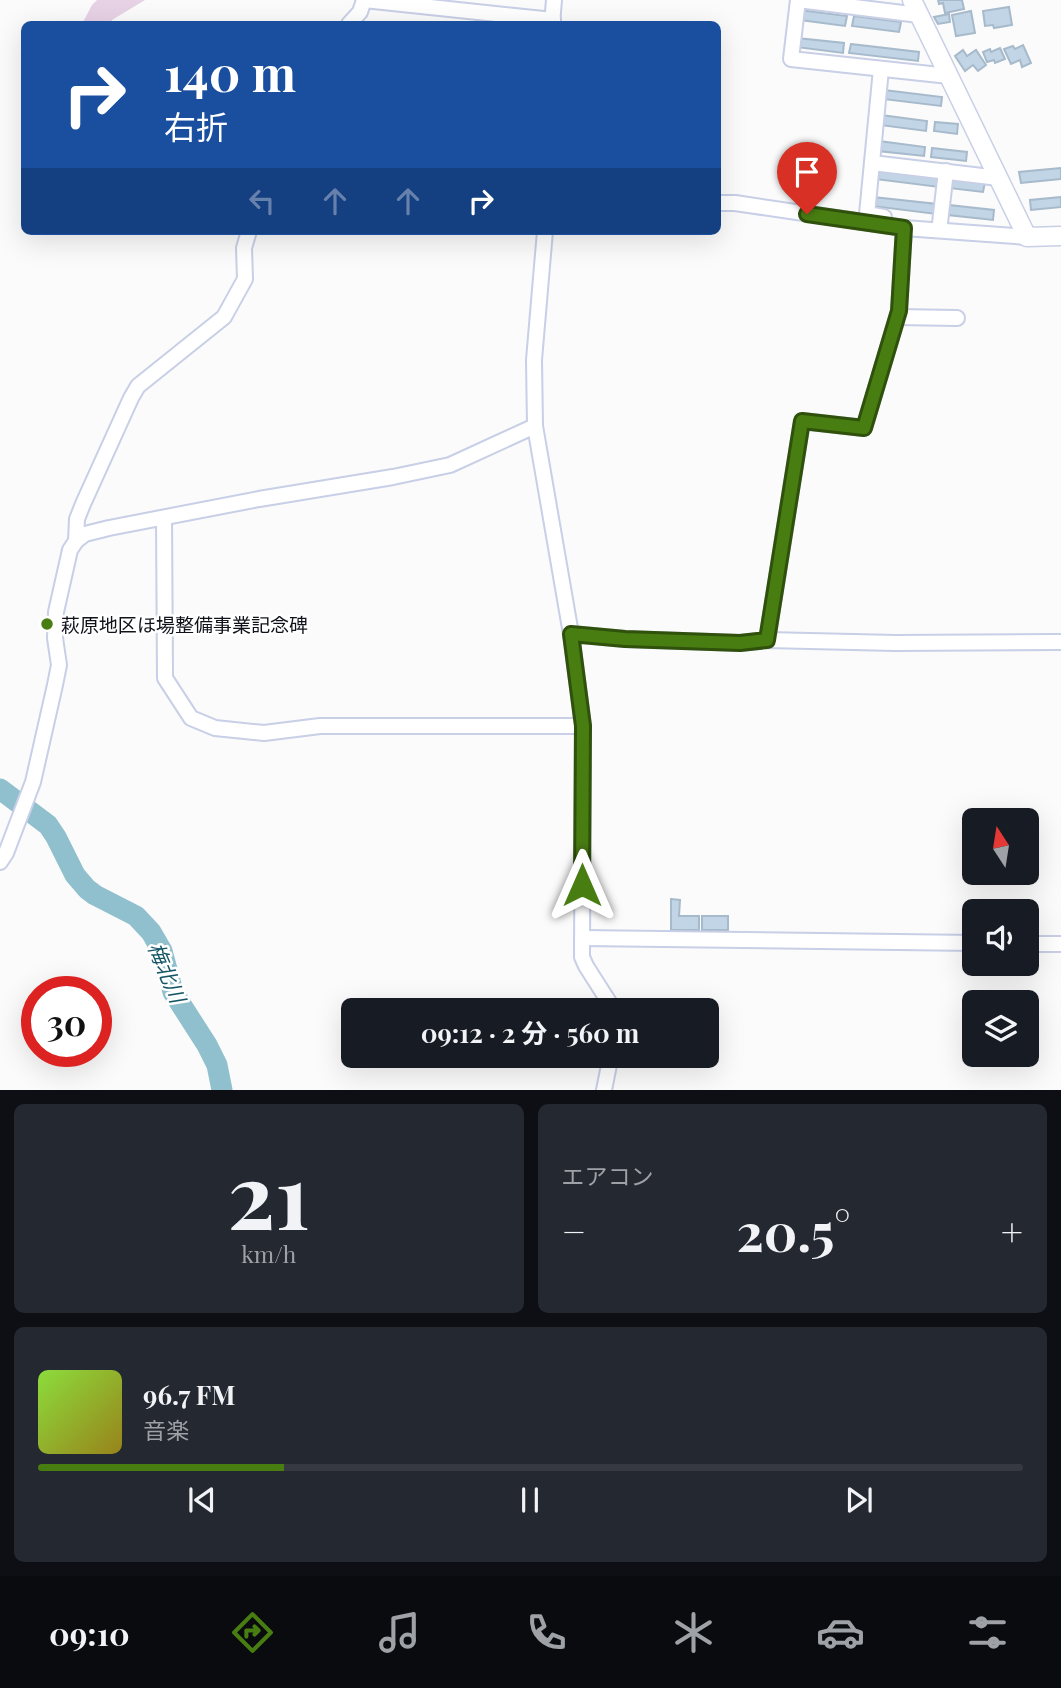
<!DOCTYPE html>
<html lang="ja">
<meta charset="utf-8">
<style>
:root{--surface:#171b24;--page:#242831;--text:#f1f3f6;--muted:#9ea1a6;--line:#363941;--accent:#487d12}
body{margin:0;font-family:"Playfair Display","Noto Sans JP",serif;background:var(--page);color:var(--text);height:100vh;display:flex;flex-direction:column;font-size:26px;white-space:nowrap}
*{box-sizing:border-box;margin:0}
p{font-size:23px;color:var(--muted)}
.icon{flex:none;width:38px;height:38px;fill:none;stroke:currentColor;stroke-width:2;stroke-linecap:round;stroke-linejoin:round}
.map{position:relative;height:1090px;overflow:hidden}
.panel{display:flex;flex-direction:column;gap:14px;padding:14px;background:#0d0f14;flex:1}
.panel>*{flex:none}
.guide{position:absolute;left:21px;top:21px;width:700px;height:214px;border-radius:10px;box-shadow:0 7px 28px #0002;background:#1a4fa0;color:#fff;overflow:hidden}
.needle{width:46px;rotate:348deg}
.controls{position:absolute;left:962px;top:808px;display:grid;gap:14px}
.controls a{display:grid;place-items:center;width:77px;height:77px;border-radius:10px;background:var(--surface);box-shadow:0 7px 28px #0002;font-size:35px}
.speed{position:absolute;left:21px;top:976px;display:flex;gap:14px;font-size:35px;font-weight:700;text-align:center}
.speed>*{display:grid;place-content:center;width:91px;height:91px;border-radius:50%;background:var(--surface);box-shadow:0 7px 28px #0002;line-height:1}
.speed .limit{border:10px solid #d22;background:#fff;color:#111}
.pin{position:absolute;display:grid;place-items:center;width:60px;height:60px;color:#fff;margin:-72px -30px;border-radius:50% 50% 50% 0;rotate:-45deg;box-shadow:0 0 7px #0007}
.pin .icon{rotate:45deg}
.me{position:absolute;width:77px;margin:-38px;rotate:0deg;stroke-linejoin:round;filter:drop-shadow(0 0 5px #0008)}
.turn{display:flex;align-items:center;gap:24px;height:147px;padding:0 28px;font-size:32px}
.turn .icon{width:91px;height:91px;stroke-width:2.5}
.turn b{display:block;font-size:49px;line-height:60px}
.lanes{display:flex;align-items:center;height:66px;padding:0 28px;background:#0003;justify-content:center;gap:35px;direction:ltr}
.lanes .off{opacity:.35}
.big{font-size:52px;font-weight:700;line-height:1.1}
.panel .card{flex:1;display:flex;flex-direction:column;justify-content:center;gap:10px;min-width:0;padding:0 24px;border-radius:10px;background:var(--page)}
.panel .dial{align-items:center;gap:0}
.dial b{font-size:91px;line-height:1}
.song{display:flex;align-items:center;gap:21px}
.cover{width:84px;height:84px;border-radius:10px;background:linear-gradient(135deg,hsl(90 70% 55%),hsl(50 70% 35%))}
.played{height:7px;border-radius:4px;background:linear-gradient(90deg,var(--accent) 25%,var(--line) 25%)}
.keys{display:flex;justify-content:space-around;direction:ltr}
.heat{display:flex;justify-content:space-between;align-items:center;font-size:38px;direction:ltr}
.panel .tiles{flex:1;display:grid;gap:14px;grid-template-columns:1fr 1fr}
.card:last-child{grid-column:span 2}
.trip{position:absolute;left:341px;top:998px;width:378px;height:70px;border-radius:10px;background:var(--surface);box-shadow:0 7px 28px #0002;font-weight:700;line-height:70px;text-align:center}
.menu{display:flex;height:112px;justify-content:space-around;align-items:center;background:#090b0e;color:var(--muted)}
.menu .icon{width:49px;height:49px}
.menu .on{color:var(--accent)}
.menu b{font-size:32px;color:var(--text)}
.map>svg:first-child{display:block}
.green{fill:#e7d2e5}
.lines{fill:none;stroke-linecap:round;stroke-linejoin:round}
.river{stroke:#90c0cd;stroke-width:21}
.building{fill:#c1d5e6;stroke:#a7bacb;stroke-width:2}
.minor-casing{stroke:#c8cfe6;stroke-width:18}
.tertiary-casing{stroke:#c8cfe6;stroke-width:21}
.minor{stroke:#fff;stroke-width:14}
.tertiary{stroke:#fff;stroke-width:18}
.route-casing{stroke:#2f510c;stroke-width:18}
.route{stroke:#487d12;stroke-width:12}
.poi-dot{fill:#487d12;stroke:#fff;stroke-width:2.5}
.labels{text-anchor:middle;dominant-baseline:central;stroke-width:5;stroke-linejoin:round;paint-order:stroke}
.poi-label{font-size:19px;fill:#10121a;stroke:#fff;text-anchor:start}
.water-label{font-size:21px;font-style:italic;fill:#155666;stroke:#fff}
</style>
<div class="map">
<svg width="1061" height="1090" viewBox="0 0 1061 1090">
<rect width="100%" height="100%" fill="#fbfbfb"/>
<path class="green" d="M97 0H145L112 20 110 24H82L92 5Z"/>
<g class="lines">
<path class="river" d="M0 789 48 825 56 837 75 875 87 889 95 895 136 916 151 932 162 951 173 992 207 1045 217 1065 222 1090"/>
</g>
<g class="building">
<path d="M938 0H962L964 9 945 13 943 3 939 4Z"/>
<path d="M1009 7 1012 25 994 28 993 25 985 26 983 11Z"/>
<path d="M800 10 847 16 845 26 799 20Z"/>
<path d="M971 11 975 33 956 36 952 15Z"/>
<path d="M949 14 950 22 938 24 934 17Z"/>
<path d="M854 16 901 22 899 32 852 26Z"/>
<path d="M797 38 844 43 843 53 796 47Z"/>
<path d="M851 44 919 52 918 61 849 53Z"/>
<path d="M1023 45 1031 63 1022 67 1020 60 1011 64 1004 49 1013 46 1015 49Z"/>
<path d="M1000 48 1005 59 995 63 994 60 987 62 983 52 990 49 991 52Z"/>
<path d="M963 50 967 56 976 50 986 65 978 71 973 65 965 71 955 56Z"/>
<path d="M884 90 942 97 941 106 883 99Z"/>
<path d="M881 115 927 121 926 131 880 125Z"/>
<path d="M935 122 958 124 957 134 934 131Z"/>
<path d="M879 141 925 147 924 156 878 151Z"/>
<path d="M932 148 967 152 966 161 931 157Z"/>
<path d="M1061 168V179L1021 183 1019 172Z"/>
<path d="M876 170 940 177 939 187 875 179Z"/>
<path d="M951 178 985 182 983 192 949 188Z"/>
<path d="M873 197 937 204 936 214 872 206Z"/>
<path d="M1061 197V207L1031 210 1030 200Z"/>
<path d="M949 205 994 210 993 220 948 215Z"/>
<path d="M671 899 680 900 679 916H699V930H671Z"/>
<rect x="702" y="916" width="26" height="14"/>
</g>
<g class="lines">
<g class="minor-casing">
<g id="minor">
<path d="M364 0 553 20"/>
<path d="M919 15 798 0 791 59 949 76"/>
<path d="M349 24 360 12 364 0"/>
<path d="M552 24 554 0"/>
<path d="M881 69 867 214 884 217"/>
<path d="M872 163 999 178"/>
<path d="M718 203H735L904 228 1027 237"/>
<path d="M940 223 946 171"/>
<path d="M545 231 534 360 535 426 571 634 583 726 582 957 586 966 614 1010"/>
<path d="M897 317 957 318"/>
<path d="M164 518 165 678 191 718 215 728 264 733 320 726H583"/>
<path d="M76 541 77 519 83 504 131 398 138 386 224 317 245 279 244 248 249 231"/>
<path d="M571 634 625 639 740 643 767 640 895 643 1061 642"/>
<path d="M767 640 802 421 864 428 899 311 904 228"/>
<path d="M0 862 6 853 33 782 55 685 59 665 55 638 56 612 70 550 76 541 85 534 109 528 259 499 393 477 450 465 535 426"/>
<path d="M582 938 975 943"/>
<path d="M1027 944H1061"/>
<path d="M604 1090 611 1055"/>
</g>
</g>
<g class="tertiary-casing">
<path id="tertiary" d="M912 0 1027 237 1061 236"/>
</g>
<use href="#minor" class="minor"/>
<use href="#tertiary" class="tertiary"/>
</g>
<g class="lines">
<g class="route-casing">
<path id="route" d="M582 885 583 726 571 634 625 639 740 643 767 640 802 421 864 428 899 311 904 228 807 214"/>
</g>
<use href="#route" class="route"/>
</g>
<circle class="poi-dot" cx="47" cy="624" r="7"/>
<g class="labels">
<g class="poi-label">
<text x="61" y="624">萩原地区ほ場整備事業記念碑</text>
</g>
<g class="water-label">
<text transform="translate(168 972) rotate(67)">梅北川</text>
</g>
</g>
</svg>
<div class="controls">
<a><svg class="needle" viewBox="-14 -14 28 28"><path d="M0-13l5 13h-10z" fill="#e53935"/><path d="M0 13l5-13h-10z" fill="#9ea1a6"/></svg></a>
<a><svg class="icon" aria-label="sound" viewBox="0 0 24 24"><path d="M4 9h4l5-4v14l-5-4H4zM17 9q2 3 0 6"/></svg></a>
<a><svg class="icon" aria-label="layers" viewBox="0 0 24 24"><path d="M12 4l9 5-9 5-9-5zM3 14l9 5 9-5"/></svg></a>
</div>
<div class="speed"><div class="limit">30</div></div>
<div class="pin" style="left:807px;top:214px;background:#d93025"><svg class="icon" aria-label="arrive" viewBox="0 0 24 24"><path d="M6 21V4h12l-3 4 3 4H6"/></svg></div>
<svg class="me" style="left:582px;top:885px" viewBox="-20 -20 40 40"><path d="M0-17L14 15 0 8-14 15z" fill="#487d12" stroke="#fff" stroke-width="4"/></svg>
<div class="trip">09:12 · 2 分 · 560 m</div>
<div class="guide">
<div class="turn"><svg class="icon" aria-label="right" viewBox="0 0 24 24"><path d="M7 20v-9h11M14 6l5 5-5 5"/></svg><div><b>140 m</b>右折</div></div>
<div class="lanes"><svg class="icon off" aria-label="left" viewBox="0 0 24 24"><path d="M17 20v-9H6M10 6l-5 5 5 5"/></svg><svg class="icon off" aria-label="ahead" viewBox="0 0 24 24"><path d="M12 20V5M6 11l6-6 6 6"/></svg><svg class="icon off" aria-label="ahead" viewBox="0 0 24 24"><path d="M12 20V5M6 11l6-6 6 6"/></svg><svg class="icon" aria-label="right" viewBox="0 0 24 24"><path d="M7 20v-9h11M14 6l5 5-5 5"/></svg></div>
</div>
</div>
<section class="panel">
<div class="tiles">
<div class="card dial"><b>21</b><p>km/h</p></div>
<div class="card"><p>エアコン</p>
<div class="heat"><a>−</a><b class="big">20.5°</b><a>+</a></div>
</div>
<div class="card">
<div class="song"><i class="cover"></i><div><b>96.7 FM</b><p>音楽</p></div></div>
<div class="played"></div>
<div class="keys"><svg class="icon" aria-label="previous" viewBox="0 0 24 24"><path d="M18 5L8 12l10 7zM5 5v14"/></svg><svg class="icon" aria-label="pause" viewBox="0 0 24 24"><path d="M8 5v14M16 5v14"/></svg><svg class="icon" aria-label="next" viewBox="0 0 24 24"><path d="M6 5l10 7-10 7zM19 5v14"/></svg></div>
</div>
</div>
</section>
<nav class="menu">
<b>09:10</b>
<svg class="icon on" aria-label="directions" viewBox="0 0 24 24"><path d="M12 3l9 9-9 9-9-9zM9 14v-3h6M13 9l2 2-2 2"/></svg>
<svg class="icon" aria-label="music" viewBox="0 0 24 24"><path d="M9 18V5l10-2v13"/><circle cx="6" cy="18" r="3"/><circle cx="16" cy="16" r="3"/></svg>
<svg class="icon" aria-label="phone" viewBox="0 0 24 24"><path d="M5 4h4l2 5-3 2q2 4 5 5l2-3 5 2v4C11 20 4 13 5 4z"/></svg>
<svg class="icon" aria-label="climate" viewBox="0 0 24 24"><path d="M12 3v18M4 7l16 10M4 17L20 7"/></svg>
<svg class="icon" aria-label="car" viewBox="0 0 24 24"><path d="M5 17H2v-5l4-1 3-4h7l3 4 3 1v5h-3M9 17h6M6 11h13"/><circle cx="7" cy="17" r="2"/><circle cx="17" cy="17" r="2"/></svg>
<svg class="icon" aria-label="filters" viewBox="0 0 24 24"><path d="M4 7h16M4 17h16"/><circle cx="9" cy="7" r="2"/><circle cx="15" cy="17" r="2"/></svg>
</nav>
